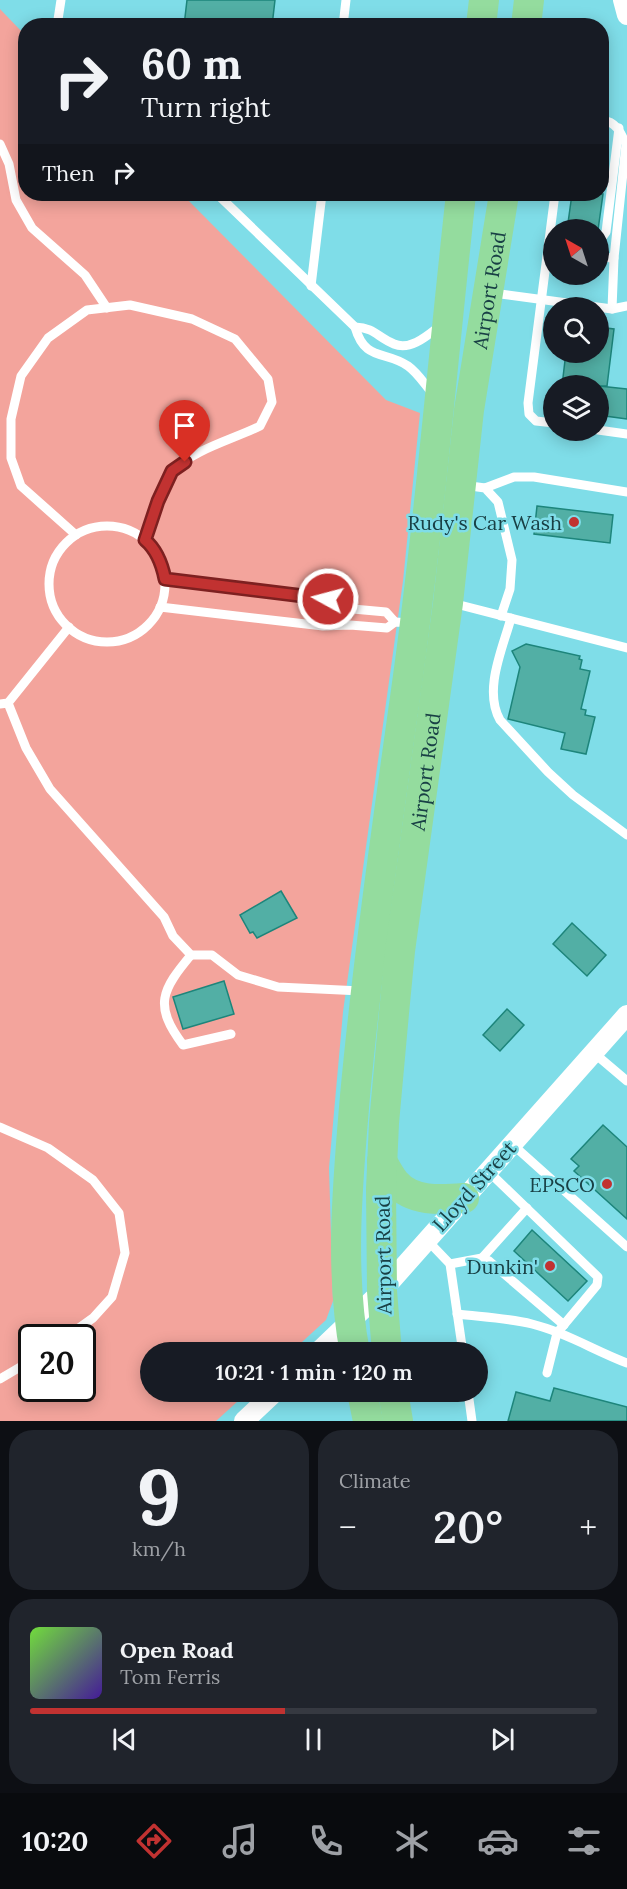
<!DOCTYPE html>
<meta charset="utf-8">
<style>
:root{--surface:#171b24;--page:#20242c;--text:#f1f3f6;--muted:#9ea1a6;--line:#363941;--accent:#c13231}
body{margin:0;font-family:Lora,serif;background:var(--page);color:var(--text);height:100vh;display:flex;flex-direction:column;font-size:22px;white-space:nowrap}
*{box-sizing:border-box;margin:0}
p{font-size:20px;color:var(--muted)}
.icon{flex:none;width:33px;height:33px;fill:none;stroke:currentColor;stroke-width:2;stroke-linecap:round;stroke-linejoin:round}
.map{position:relative;height:1421px;overflow:hidden}
.sheet{display:flex;flex-direction:column;gap:9px;padding:9px;background:#0d0f14;flex:1}
.sheet>*{flex:none}
.banner{position:absolute;left:18px;top:18px;width:591px;height:183px;border-radius:24px;box-shadow:0 3px 15px #0003;background:#171b24;color:var(--text);overflow:hidden}
.needle{width:39px;rotate:321deg}
.fabs{position:absolute;left:543px;top:219px;display:grid;gap:12px}
.fabs a{display:grid;place-items:center;width:66px;height:66px;border-radius:50%;background:var(--surface);box-shadow:0 3px 15px #0003;font-size:30px}
.speed{position:absolute;left:18px;top:1324px;display:flex;gap:12px;font-size:30px;font-weight:700;text-align:center}
.speed>*{display:grid;place-content:center;width:78px;height:78px;border-radius:50%;background:var(--surface);box-shadow:0 3px 15px #0003;line-height:1}
.speed .limit{border:3px solid #111;border-radius:9px;background:#fff;color:#111}
.pin{position:absolute;display:grid;place-items:center;width:51px;height:51px;color:#fff;margin:-62px -26px;border-radius:50% 50% 50% 0;rotate:-45deg;box-shadow:0 0 6px #0007}
.pin .icon{rotate:45deg}
.me{position:absolute;width:66px;margin:-33px;rotate:277deg;stroke-linejoin:round;filter:drop-shadow(0 0 4px #0008)}
.turn{display:flex;align-items:center;gap:21px;height:126px;padding:0 24px;font-size:27px}
.turn .icon{width:78px;height:78px;stroke-width:2.5}
.turn b{display:block;font-size:42px;line-height:51px}
.then{display:flex;align-items:center;height:57px;padding:0 24px;background:#0003;gap:12px;font-size:22px}
.big{font-size:45px;font-weight:600;line-height:1.1}
.sheet .card{flex:1;display:flex;flex-direction:column;justify-content:center;gap:9px;min-width:0;padding:0 21px;border-radius:24px;background:var(--page)}
.sheet .dial{align-items:center;gap:0}
.dial b{font-size:78px;line-height:1}
.song{display:flex;align-items:center;gap:18px}
.cover{width:72px;height:72px;border-radius:9px;background:linear-gradient(135deg,hsl(100 70% 55%),hsl(260 70% 35%))}
.played{height:6px;border-radius:3px;background:linear-gradient(90deg,var(--accent) 45%,var(--line) 45%)}
.keys{display:flex;justify-content:space-around;direction:ltr}
.heat{display:flex;justify-content:space-between;align-items:center;font-size:33px;direction:ltr}
.sheet .tiles{flex:1;display:grid;gap:9px;grid-template-columns:1fr 1fr}
.card:last-child{grid-column:span 2}
.trip{position:absolute;left:140px;top:1342px;width:348px;height:60px;border-radius:30px;background:var(--surface);box-shadow:0 3px 15px #0003;font-weight:600;line-height:60px;text-align:center}
.tabs{display:flex;height:96px;justify-content:space-around;align-items:center;background:#090b0e;color:var(--muted)}
.tabs .icon{width:42px;height:42px}
.tabs .active{color:var(--accent)}
.tabs b{font-size:27px;color:var(--text)}
.map>svg:first-child{display:block}
.green{fill:#f3a49c;fill-rule:evenodd}
.building{fill:#52afa5;stroke:#1d857b;stroke-width:1.5}
.lines{fill:none;stroke-linecap:round;stroke-linejoin:round}
.lane{stroke:#fff;stroke-width:9}
.street{stroke:#fff;stroke-width:20}
.primary{stroke:#94dc9e;stroke-width:30}
.route-casing{stroke:#7d2020;stroke-width:15}
.route{stroke:#c13231;stroke-width:10}
.poi-dot{fill:#c13231;stroke:#7fdde8;stroke-width:2}
.labels{text-anchor:middle;dominant-baseline:central;stroke-width:5;stroke-linejoin:round;paint-order:stroke}
.street-label{font-size:20px;fill:#194045;stroke:#7fdde8}
.poi-label{font-size:20px;fill:#194045;stroke:#7fdde8;text-anchor:end}
</style>
<div class="map">
<svg width="627" height="1421" viewBox="0 0 627 1421">
<rect width="100%" height="100%" fill="#7fdde8"/>
<path class="green" d="M0 9 25 35 26 194H182L386 400 420 413 403 581 343 1012 329 1168 333 1301 326 1320 290 1353H150V1392H248L216 1421H0ZM32 1338H82V1389H32Z"/>
<g class="building">
<path d="M187 0H275L272 26H184Z"/>
<path d="M572 194H603L598 230H578L579 224 568 223Z"/>
<path d="M598 327 614 329 607 386H599L627 389V419L598 415V386H562L566 352H598Z"/>
<path d="M537 506 613 515 610 543 534 534Z"/>
<path d="M526 644 580 656 579 659 582 660 580 669 590 671 581 709 586 710 585 715 595 717 586 754 561 749 565 733 508 719 520 667 512 651Z"/>
<path d="M281 891 297 918 257 938 253 932 250 933 240 915Z"/>
<path d="M572 923 606 955 587 976 553 944Z"/>
<path d="M224 981 234 1014 183 1029 173 997Z"/>
<path d="M507 1009 524 1025 500 1051 483 1035Z"/>
<path d="M603 1125 627 1147V1219L574 1171 579 1166 571 1159Z"/>
<path d="M532 1230 587 1281 568 1301 514 1251Z"/>
<path d="M554 1388 627 1407V1421H508L516 1392 550 1401Z"/>
</g>
<g class="lines">
<g class="lane">
<path d="M57 26 61 0"/>
<path d="M343 26 346 0"/>
<path d="M602 120C616 122 620 131 626 144L614 258 612 309"/>
<path d="M0 144 9 164 16 200 32 228 85 275 107 308"/>
<path d="M217 194 355 327"/>
<path d="M598 243 606 232 619 128"/>
<path d="M598 257 614 258"/>
<path d="M311 286 322 194"/>
<path d="M493 293 612 309 627 306"/>
<path d="M433 394C425 385 418 373 408 366 385 350 365 362 355 327 375 328 377 337 394 344 411 351 428 335 441 325"/>
<path d="M554 423 536 421 529 414 528 403 555 194"/>
<path d="M598 430 627 434"/>
<path d="M463 485 485 488 498 502 512 560 510 589 501 616"/>
<path d="M485 488 514 477H534L627 492"/>
<circle cx="107" cy="584" r="58"/>
<path d="M76 535 21 486 11 458V419L21 376 48 338 87 310 130 305 192 319 235 339 268 379 272 402 260 426C234 439 192 450 173 471 161 484 150 523 145 540"/>
<path d="M165 579 328 599 353 609 386 612 395 622"/>
<path d="M452 603 627 648"/>
<path d="M160 607 323 626 350 625 387 628 395 622 412 623"/>
<path d="M511 618C503 648 483 690 500 720L548 772 573 795 627 835"/>
<path d="M8 703 26 748 50 789 164 917 173 936 191 955H212L238 975 278 987 361 991"/>
<path d="M0 704 8 703 69 627"/>
<path d="M191 955C162 990 153 1005 183 1045L231 1034"/>
<path d="M594 1053 627 1081"/>
<path d="M0 1127 48 1148 93 1180 119 1213 125 1253 112 1297 93 1318 65 1338"/>
<path d="M512 1144 627 1247"/>
<path d="M488 1171 598 1277 597 1285 557 1333 547 1373"/>
<path d="M427 1240 450 1264 463 1353"/>
<path d="M482 1258 527 1208"/>
<path d="M450 1264 482 1258 489 1261 564 1325"/>
<path d="M457 1314C482 1317 508 1318 532 1324 565 1332 595 1351 627 1363"/>
<path d="M0 1379 32 1360"/>
<path d="M468 1392 472 1421"/>
</g>
<g class="street">
<path d="M623 0 627 15"/>
<path d="M317 1353 382 1291 627 1015"/>
<path d="M244 1421 275 1392"/>
</g>
<g class="primary">
<path d="M481 26 484 0"/>
<path d="M526 26 529 0"/>
<path d="M382 1161C386 1168 390 1176 395 1182 412 1202 440 1200 464 1198"/>
<path d="M355 1353C339 1270 348 1179 355 1096 367 968 385 840 403 712 428 540 442 366 461 194"/>
<path id="s1" d="M387 1353 382 1291 381 1189 384 1123 394 1013 400 951 448 603 469 410 504 194"/>
<path d="M362 1392 368 1421"/>
<path d="M393 1392 398 1421"/>
</g>
</g>
<g class="lines">
<g class="route-casing">
<path id="route" d="M185 462 172 471 158 501 145 540C157 550 162 564 165 579L328 599"/>
</g>
<use href="#route" class="route"/>
</g>
<g class="poi-dot">
<circle cx="574" cy="522" r="6"/>
<circle cx="607" cy="1184" r="6"/>
<circle cx="550" cy="1266" r="6"/>
</g>
<g class="labels">
<g class="street-label">
<text stroke="none"><textPath href="#s1" startOffset="1070">Airport Road</textPath></text>
<text stroke="none"><textPath href="#s1" startOffset="584">Airport Road</textPath></text>
<text transform="translate(474 1186) rotate(-48)">Lloyd Street</text>
<text transform="translate(383 1255) rotate(-91)">Airport Road</text>
</g>
<g class="poi-label">
<text x="562" y="522">Rudy's Car Wash</text>
<text x="595" y="1184">EPSCO</text>
<text x="538" y="1266">Dunkin'</text>
</g>
</g>
</svg>
<div class="fabs">
<a><svg class="needle" viewBox="-14 -14 28 28"><path d="M0-13l5 13h-10z" fill="#e53935"/><path d="M0 13l5-13h-10z" fill="#9ea1a6"/></svg></a>
<a><svg class="icon" aria-label="search" viewBox="0 0 24 24"><circle cx="10" cy="10" r="6"/><path d="M15 15l6 6"/></svg></a>
<a><svg class="icon" aria-label="layers" viewBox="0 0 24 24"><path d="M12 4l9 5-9 5-9-5zM3 14l9 5 9-5"/></svg></a>
</div>
<div class="speed"><div class="limit">20</div></div>
<div class="pin" style="left:185px;top:462px;background:#d93025"><svg class="icon" aria-label="arrive" viewBox="0 0 24 24"><path d="M6 21V4h12l-3 4 3 4H6"/></svg></div>
<svg class="me" style="left:328px;top:599px" viewBox="-20 -20 40 40"><circle r="17" fill="#c13231" stroke="#fff" stroke-width="3"/><path d="M0-11L8 9 0 5-8 9z" fill="#fff"/></svg>
<div class="trip">10:21 · 1 min · 120 m</div>
<div class="banner">
<div class="turn"><svg class="icon" aria-label="right" viewBox="0 0 24 24"><path d="M7 20v-9h11M14 6l5 5-5 5"/></svg><div><b>60 m</b>Turn right</div></div>
<div class="then">Then<svg class="icon" aria-label="right" viewBox="0 0 24 24"><path d="M7 20v-9h11M14 6l5 5-5 5"/></svg></div>
</div>
</div>
<section class="sheet">
<div class="tiles">
<div class="card dial"><b>9</b><p>km/h</p></div>
<div class="card"><p>Climate</p>
<div class="heat"><a>−</a><b class="big">20°</b><a>+</a></div>
</div>
<div class="card">
<div class="song"><i class="cover"></i><div><b>Open Road</b><p>Tom Ferris</p></div></div>
<div class="played"></div>
<div class="keys"><svg class="icon" aria-label="previous" viewBox="0 0 24 24"><path d="M18 5L8 12l10 7zM5 5v14"/></svg><svg class="icon" aria-label="pause" viewBox="0 0 24 24"><path d="M8 5v14M16 5v14"/></svg><svg class="icon" aria-label="next" viewBox="0 0 24 24"><path d="M6 5l10 7-10 7zM19 5v14"/></svg></div>
</div>
</div>
</section>
<nav class="tabs">
<b>10:20</b>
<svg class="icon active" aria-label="directions" viewBox="0 0 24 24"><path d="M12 3l9 9-9 9-9-9zM9 14v-3h6M13 9l2 2-2 2"/></svg>
<svg class="icon" aria-label="music" viewBox="0 0 24 24"><path d="M9 18V5l10-2v13"/><circle cx="6" cy="18" r="3"/><circle cx="16" cy="16" r="3"/></svg>
<svg class="icon" aria-label="phone" viewBox="0 0 24 24"><path d="M5 4h4l2 5-3 2q2 4 5 5l2-3 5 2v4C11 20 4 13 5 4z"/></svg>
<svg class="icon" aria-label="climate" viewBox="0 0 24 24"><path d="M12 3v18M4 7l16 10M4 17L20 7"/></svg>
<svg class="icon" aria-label="car" viewBox="0 0 24 24"><path d="M5 17H2v-5l4-1 3-4h7l3 4 3 1v5h-3M9 17h6M6 11h13"/><circle cx="7" cy="17" r="2"/><circle cx="17" cy="17" r="2"/></svg>
<svg class="icon" aria-label="filters" viewBox="0 0 24 24"><path d="M4 7h16M4 17h16"/><circle cx="9" cy="7" r="2"/><circle cx="15" cy="17" r="2"/></svg>
</nav>
